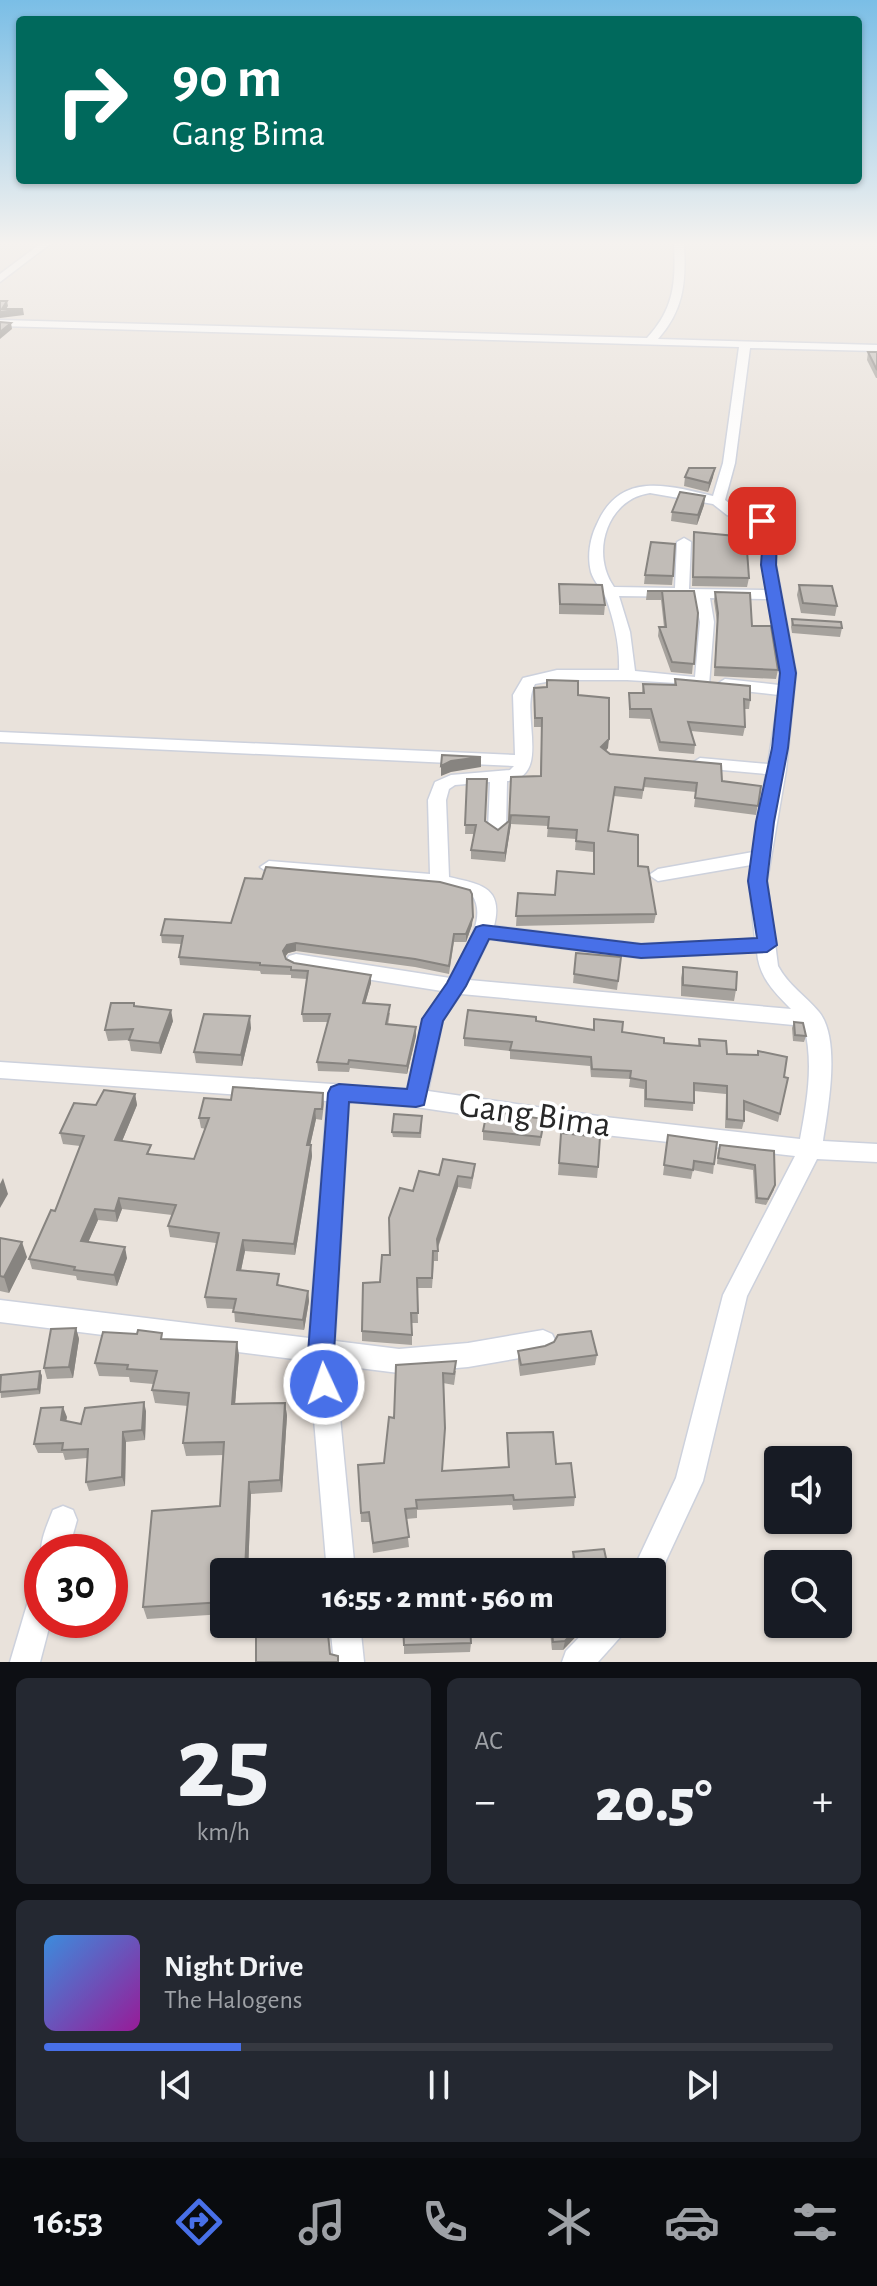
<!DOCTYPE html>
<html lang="id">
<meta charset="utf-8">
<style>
:root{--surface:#171b24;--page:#242831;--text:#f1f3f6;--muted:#9ea1a6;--line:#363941;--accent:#4870e8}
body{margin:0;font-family:"Alegreya Sans",sans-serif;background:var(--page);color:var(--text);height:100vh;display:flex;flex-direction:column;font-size:30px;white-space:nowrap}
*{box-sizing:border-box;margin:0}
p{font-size:26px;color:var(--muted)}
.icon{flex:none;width:44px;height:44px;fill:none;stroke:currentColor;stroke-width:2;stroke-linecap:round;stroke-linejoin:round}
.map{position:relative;height:1662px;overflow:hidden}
.panel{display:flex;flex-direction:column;gap:16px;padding:16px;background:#0d0f14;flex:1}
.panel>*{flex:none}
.top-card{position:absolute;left:16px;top:16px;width:846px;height:168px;border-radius:8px;box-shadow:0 2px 6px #0004;background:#00695c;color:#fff;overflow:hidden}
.fabs{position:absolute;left:764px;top:1446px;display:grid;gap:16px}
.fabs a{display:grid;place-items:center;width:88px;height:88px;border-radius:8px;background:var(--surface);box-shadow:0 2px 6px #0004;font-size:40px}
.speed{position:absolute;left:24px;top:1534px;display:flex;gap:16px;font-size:40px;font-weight:700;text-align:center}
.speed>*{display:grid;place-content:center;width:104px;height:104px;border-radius:50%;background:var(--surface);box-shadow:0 2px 6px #0004;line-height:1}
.speed .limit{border:12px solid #d22;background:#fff;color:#111}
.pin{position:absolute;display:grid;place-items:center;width:68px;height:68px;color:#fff;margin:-34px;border-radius:16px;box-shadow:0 4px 12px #0006}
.me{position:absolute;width:88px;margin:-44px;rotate:357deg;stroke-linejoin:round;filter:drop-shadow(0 0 6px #0008)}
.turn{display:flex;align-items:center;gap:28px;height:168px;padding:0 24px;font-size:36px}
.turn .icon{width:104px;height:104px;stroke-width:2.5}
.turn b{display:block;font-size:56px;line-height:68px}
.big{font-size:60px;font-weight:800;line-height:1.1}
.panel .widget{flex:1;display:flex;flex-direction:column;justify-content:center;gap:12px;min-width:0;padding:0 28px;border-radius:12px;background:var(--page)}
.panel .dial{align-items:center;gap:0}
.dial b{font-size:104px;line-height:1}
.song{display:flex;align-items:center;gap:24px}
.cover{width:96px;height:96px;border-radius:12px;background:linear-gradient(135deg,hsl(210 70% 55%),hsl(300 70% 35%))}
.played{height:8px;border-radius:4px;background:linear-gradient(90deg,var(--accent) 25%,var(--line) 25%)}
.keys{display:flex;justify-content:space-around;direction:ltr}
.heat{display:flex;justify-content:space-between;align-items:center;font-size:44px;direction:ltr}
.panel .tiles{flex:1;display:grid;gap:16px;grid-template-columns:1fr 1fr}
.widget:last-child{grid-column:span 2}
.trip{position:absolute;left:210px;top:1558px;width:456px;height:80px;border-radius:8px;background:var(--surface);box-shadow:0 2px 6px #0004;font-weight:800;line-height:80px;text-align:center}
.tab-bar{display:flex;height:128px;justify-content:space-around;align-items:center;background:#090b0e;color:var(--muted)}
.tab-bar .icon{width:56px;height:56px}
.tab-bar .selected{color:var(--accent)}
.tab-bar b{font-size:36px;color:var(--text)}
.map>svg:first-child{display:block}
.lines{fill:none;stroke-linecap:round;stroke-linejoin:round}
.street-casing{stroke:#cdd1dc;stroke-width:3}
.street{fill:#fff;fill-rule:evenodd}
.wall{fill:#a6a29d}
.shaded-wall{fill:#878480}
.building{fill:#c1bcb7;stroke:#878480;stroke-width:2}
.route{fill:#4870e8;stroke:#2f4997;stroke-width:2}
.labels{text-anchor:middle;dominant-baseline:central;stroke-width:7;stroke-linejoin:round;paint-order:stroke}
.near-street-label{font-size:36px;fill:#282828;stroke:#fff}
</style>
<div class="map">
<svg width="877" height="1662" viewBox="0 0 877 1662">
<rect width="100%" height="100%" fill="#e9e2db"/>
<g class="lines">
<g class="street-casing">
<g id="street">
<path d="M40 244H50L0 282V274Z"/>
<path d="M674 244H684C686 282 684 310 658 339L877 345V351L750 348 735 463 725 500 737 509 767 518 777 535 776 565 796 673 786 770 767 881 778 966C788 985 806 996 819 1012 841 1039 828 1108 823 1141L877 1144V1162L817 1159 747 1296 703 1481 656 1582 652 1584V1572H632L676 1478 723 1295 795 1156 605 1135 416 1107 349 1102 335 1341 399 1349 468 1343 543 1330 552 1334 556 1342 552 1350 543 1354 468 1367 399 1373 335 1365 355 1572H327L309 1361 0 1322V1300L309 1338 327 1101 0 1078V1062L407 1089 423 1019 442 991 296 968 289 966 286 961 289 956 296 954 450 978C461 955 489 919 472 895L440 887 269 873 260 867 269 861 430 874 428 800 435 782 451 775 510 770 514 766 0 742V732L515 755 513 695 523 678 557 670H619C620 647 614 620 606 598 602 589 594 582 591 572 587 556 590 538 597 524 620 471 667 485 713 496L723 463 739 347 0 326V320L647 338C674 309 676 283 674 244ZM650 493 713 504 727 515 757 524C767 541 763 569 766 590L689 589 691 542 684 538 677 542 675 588 614 587C590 553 607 499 650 493ZM619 596 695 597 700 622 695 677 635 671 630 632ZM710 598 768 599 780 673 779 685 725 679 717 684 725 689 779 695 768 764 700 758 692 763 700 768 766 774 753 852 658 869 649 875 658 881 751 865 749 881 755 939 641 944 494 926C504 887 480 884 449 877L446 800 449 789 455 785 490 782 488 830 497 836 503 834 506 830 507 781C553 777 519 713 535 684L557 680H627L709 685 714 622ZM489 939 641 958 757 952C759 977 774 992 791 1009L469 980ZM461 994 804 1026C814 1063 807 1102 800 1139L605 1117 428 1091 443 1020Z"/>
<path d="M63 1506 73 1510 77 1520 68 1552H42V1558C38 1544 48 1523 53 1510Z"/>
<path d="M42 1583V1620H51L40 1662H10L32 1588Z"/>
<path d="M330 1624H360L364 1662H334Z"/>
<path d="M592 1624H628L623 1634 598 1662H562L566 1651Z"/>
</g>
</g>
<use href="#street" class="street"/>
</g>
<g class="wall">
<path d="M868 352H877V378H876L867 360Z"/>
<path d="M685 477H713L708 492 684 486Z"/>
<path d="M705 496 704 505 697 525 671 521 672 512Z"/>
<path d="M694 532 749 578 747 587 692 586Z"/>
<path d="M645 575 673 576 672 585 644 584Z"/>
<path d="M559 584 605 605 604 615 559 614Z"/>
<path d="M799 585 837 606 835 616 801 613 797 595Z"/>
<path d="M647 591H694L698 613 692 674 671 672 658 636 659 627H664L661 600H646Z"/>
<path d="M715 592 752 626 778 670 776 679 714 676 717 622 714 601Z"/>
<path d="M792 619 842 628 840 637 792 633 791 627Z"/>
<path d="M675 679 750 700 749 709H744L745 727 743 736 691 731 695 745 694 754 659 751 650 719 629 718V693H642L643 684 674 685Z"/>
<path d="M534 688 578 695 608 748 606 751 610 754 722 781 761 786 756 815 694 807 696 792 644 787 642 799 614 796 608 831 638 866 656 914 654 923 516 926 518 893 555 895 593 874V852L575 850 576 839 547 837 548 826 511 824 505 862 471 859V850L474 834H465L467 779 485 821 498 830 509 821 511 777 540 776 542 727H534Z"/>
<path d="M231 923 472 925 466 942H454L449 974 415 967 296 951 288 953 285 957 286 959 294 963 371 975V983L365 1003 390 1013 388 1025 416 1036 407 1074 350 1068 349 1072 318 1071 317 1062 328 1022H303L302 1014 307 979 291 978V975L261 974 260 971 180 965 179 957 181 944 162 943 161 935Z"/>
<path d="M576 953 621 957 617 990 573 983Z"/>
<path d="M683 967 736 990 734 1001 681 996V978Z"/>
<path d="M134 1003 135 1007 173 1021 161 1054 131 1051 129 1040 108 1041 105 1030Z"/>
<path d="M536 1021 593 1030 622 1032 664 1043 698 1046 699 1039 727 1054 788 1078 778 1122 744 1110V1121L742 1129 725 1128 726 1094 694 1091 693 1111 644 1107V1089L629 1087 630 1079 591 1077 590 1066 510 1059V1051L464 1046V1038Z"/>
<path d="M794 1022 806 1036 804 1042 793 1041 792 1028Z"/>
<path d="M251 1028 242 1066 196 1063 194 1052Z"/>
<path d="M323 1093 324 1104 322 1120 316 1119 310 1145H311L312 1156 295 1255 245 1251 241 1270 280 1285 308 1291 309 1301 304 1330 235 1322 234 1309 207 1308 205 1297 216 1243 170 1237 168 1226 172 1215 122 1209 117 1222 98 1220 88 1242 127 1258 117 1286 77 1280 76 1276 32 1269 29 1259 55 1211 80 1146 63 1144 60 1133 96 1105 135 1094 137 1105 122 1141 153 1155 194 1159 206 1129 201 1128 199 1118 231 1100Z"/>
<path d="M422 1121 421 1138 393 1137 392 1132Z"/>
<path d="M543 1129 540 1146 483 1140V1131Z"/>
<path d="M561 1133 598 1167 597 1178 558 1175Z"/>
<path d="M668 1135 714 1164 713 1174 693 1170 691 1179 663 1175Z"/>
<path d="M718 1151H774V1190L766 1205 755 1203 753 1170 717 1164Z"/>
<path d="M475 1164 474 1174 471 1189 458 1187 438 1248V1261H434L432 1288H417L418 1323H412V1345L362 1341V1331L413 1191 439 1175Z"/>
<path d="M0 1238 27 1257 9 1293 0 1291Z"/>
<path d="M76 1328 79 1339 73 1378 47 1379 44 1368Z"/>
<path d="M137 1334 239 1355 235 1404 285 1403 287 1416 282 1492 251 1494 248 1572H224V1614L147 1619 143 1607 220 1506 224 1455 186 1456 183 1443 188 1406 155 1403 152 1390 153 1384 130 1382 129 1377 99 1376 95 1363Z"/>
<path d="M518 1351 597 1355 595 1365 520 1376 518 1361Z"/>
<path d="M396 1365 456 1371 454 1385 443 1383 445 1438 442 1471 508 1467 507 1433 556 1464 575 1497 574 1506 513 1510 512 1505 417 1510V1518L406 1519 409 1547 373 1553 370 1522H361L358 1465 384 1463 394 1418Z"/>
<path d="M40 1371 42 1376 40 1394 1 1398 0 1385Z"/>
<path d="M146 1411 145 1440 126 1442 125 1486 89 1491 86 1482 87 1458 65 1460 63 1453H38L34 1444 67 1417 66 1421 81 1424Z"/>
<path d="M573 1552 609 1572H574L572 1561Z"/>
<path d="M497 1624H521L497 1627Z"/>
<path d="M549 1624H588L563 1650H552Z"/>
<path d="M471 1643 470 1652 404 1654V1645Z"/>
</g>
<g class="shaded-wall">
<path d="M7 301 8 306 5 311 23 309 24 315 0 318V312Z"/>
<path d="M11 323 12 329 0 339V332Z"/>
<path d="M715 468 713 477 708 492 709 483Z"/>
<path d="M705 496 704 505 697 525 698 515Z"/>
<path d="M609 739 608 748 600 756 601 747Z"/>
<path d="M481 757V767L451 772 441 776V766L451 761Z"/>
<path d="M511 815V824L505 862V853Z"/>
<path d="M473 917 472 925 466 942V934Z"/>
<path d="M296 943V951L288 953 283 959V951L287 945Z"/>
<path d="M371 975V983L363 1011V1003Z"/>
<path d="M171 1010 173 1021 161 1054 159 1043Z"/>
<path d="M250 1016 251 1028 242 1066 241 1055Z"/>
<path d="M416 1027V1036L407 1074V1066Z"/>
<path d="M135 1094 137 1105 118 1151 115 1140Z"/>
<path d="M315 1109 316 1119 308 1155 307 1145Z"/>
<path d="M311 1145 312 1156 295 1255 294 1244Z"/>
<path d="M458 1176V1187L437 1249V1239Z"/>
<path d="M3 1178 8 1194 0 1208V1184Z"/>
<path d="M119 1198 122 1209 117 1222 115 1211Z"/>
<path d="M95 1209 98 1220 84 1252 81 1241Z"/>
<path d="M243 1240 245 1251 239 1280 237 1270Z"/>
<path d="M22 1242 27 1257 9 1293 4 1277Z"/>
<path d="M125 1247 127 1258 117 1286 114 1275Z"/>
<path d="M308 1291 309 1301 304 1330 303 1320Z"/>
<path d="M76 1328 79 1339 73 1378 69 1367Z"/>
<path d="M237 1342 239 1355 234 1417 232 1404Z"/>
<path d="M40 1371 42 1376 40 1394 38 1389Z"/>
<path d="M144 1402 146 1411 145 1440 142 1430Z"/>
<path d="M285 1403 287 1416 282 1492 280 1480Z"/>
<path d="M63 1407 67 1417 64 1430 61 1420Z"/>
<path d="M123 1432 126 1442 125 1486 122 1477Z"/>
<path d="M249 1482 251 1494 248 1572H245Z"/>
<path d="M581 1624H588L563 1650 565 1641Z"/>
</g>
<g class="building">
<path d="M0 301H7L2 309H23L0 312Z"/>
<path d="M0 322 11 323 0 332Z"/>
<path d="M868 352H877V370Z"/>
<path d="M689 468H715L709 483 685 477Z"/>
<path d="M680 492 705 496 698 515 672 512Z"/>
<path d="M694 532 746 537 749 578 693 577Z"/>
<path d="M651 542 675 544 673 576 645 575Z"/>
<path d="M559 584 602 585 605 605 560 604Z"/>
<path d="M799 585 832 586 837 606 803 603Z"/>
<path d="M647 591H694L698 613 694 664 672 662 659 627H666L662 591Z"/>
<path d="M715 592 750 593 752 626H771L778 670 715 667 718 613Z"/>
<path d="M792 619 841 622 842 628 793 625Z"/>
<path d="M675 679 750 686V700L744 699 745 727 688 722 695 745 660 742 651 709H630L629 693H644L643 684 676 685Z"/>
<path d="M547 680 578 681V695L609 698V739L601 747 610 754 721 764 722 781 761 786 758 806 695 798 697 783 645 778 643 790 615 787 608 831 638 835V866L648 867 656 914 516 916 518 893 555 895 557 871 594 874V843L576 841 577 830 548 828 549 817 511 815 505 853 471 850 476 825H465L467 779H487L485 821 498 830 509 821 511 777 541 776 542 718H535L534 688 547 687Z"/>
<path d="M442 755 481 757 451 761 441 766Z"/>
<path d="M266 867 440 882 470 890 472 894 473 917 466 934H454L449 966 415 959 296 943 287 945 283 951 286 959 294 963 371 975 363 1003 390 1005 386 1024 416 1027 407 1066 349 1060 348 1064 317 1062 330 1014H302L308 971 291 970V967L260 965V963L179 957 183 936 161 935 165 919 231 923 245 878 262 879Z"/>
<path d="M576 953 621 957 618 981 574 974Z"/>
<path d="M683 967 737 972 736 990 683 985Z"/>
<path d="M111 1003H134V1006L171 1010 159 1043 129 1040 133 1029 105 1030Z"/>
<path d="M468 1010 536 1017V1021L594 1030V1019L623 1022 622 1032 664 1038V1043L700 1046 699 1039 726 1041 727 1054 758 1055V1051L787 1057 784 1077 788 1078 780 1114 744 1101V1121L727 1119V1086L694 1083V1103L646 1099V1081L630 1078 631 1071 592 1069 591 1057 510 1050 512 1042 464 1038Z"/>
<path d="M204 1014 250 1016 241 1055 194 1052Z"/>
<path d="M794 1022 803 1023 806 1036 795 1035Z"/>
<path d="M233 1087 323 1093 322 1109H315L307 1145H311L294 1244 243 1240 237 1270 279 1274 277 1285 308 1291 303 1320 233 1312 236 1299 205 1297 219 1233 168 1226 176 1205 119 1198 115 1211 95 1209 81 1241 125 1247 114 1275 74 1270 75 1267 29 1259 51 1210 55 1211 84 1136 60 1133 74 1103 96 1105 104 1090 135 1094 115 1140 151 1145 147 1154 194 1159 209 1118H199L204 1098 231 1100Z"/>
<path d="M487 1111 544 1119 541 1137 483 1131Z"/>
<path d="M394 1114 422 1116 420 1133 392 1132Z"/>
<path d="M561 1133 600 1137 598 1167 559 1163Z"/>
<path d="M668 1135 717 1142 714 1164 694 1161 693 1170 664 1165Z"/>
<path d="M720 1145 774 1151 775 1185 768 1199 757 1198 755 1165 718 1158Z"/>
<path d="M443 1159 475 1164 472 1178 458 1176 437 1239 438 1251H433L432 1278H417L418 1313H411L412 1335 362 1331 363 1283 380 1282 382 1255H390L389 1218 400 1188 413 1191 419 1171 439 1175Z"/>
<path d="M0 1238 22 1242 4 1277 0 1276Z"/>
<path d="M76 1328 69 1367 44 1368 51 1329Z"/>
<path d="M138 1330 162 1333 161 1339 237 1342 232 1404 285 1403 280 1480 249 1482 245 1572H224V1602L143 1607 152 1511 220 1506 224 1442 183 1443 189 1393 152 1390 157 1371 127 1369 128 1365 95 1363 103 1332 137 1334Z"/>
<path d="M591 1331 597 1355 521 1365 518 1351 545 1346 554 1342 558 1335Z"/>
<path d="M456 1361 454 1374 443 1373 445 1428 442 1471 509 1467 507 1433 553 1432 556 1464 571 1463 575 1497 514 1500 513 1495 416 1500 417 1508 405 1509 409 1537 373 1543 369 1512 361 1513 358 1465 384 1463 389 1417 394 1418 396 1365Z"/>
<path d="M40 1371 38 1389 0 1392 1 1375Z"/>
<path d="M144 1402 142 1430 123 1432 122 1477 86 1482 88 1449 62 1450 63 1443 34 1444 41 1408 63 1407 61 1420 81 1424 85 1408Z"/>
<path d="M604 1549 609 1572H577L573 1552Z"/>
<path d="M325 1565 326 1572H299Z"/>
<path d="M256 1624H327L330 1654 338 1656V1662H256Z"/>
<path d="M403 1624H470L471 1643 404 1645Z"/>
<path d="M551 1624H581L565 1641 553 1642Z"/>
</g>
<linearGradient id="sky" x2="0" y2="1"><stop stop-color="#7abee6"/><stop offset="0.51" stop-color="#f5f2ef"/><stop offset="1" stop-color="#f5f2ef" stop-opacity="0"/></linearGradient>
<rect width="877" height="477" fill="url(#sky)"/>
<path class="route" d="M762 517 766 518 777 535 776 565 796 673 788 748 774 822 767 881 777 945 767 952 641 958 489 939 466 986 443 1021 424 1105 416 1107 349 1102 334 1353 337 1384 333 1393 324 1397 314 1393 310 1384 308 1353 328 1093 331 1087 339 1084 407 1089 422 1019 447 983 476 927 483 925 641 944 757 938 748 881 756 822 772 748 780 673 761 565 763 535 755 521Z"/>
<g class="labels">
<g class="near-street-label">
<text transform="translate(535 1115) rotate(8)">Gang Bima</text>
</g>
</g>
</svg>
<div class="fabs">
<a><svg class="icon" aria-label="sound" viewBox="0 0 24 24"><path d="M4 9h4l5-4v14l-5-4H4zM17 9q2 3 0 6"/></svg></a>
<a><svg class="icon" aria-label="search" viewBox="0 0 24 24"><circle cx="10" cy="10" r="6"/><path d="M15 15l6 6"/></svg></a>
</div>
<div class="speed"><div class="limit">30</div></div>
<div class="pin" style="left:762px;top:521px;background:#d93025"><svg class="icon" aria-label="arrive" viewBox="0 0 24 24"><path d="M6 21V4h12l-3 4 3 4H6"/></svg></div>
<svg class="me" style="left:324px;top:1384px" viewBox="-20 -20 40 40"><circle r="17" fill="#4870e8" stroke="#fff" stroke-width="3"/><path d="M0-11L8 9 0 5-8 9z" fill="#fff"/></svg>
<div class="trip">16:55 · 2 mnt · 560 m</div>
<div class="top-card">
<div class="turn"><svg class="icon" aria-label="right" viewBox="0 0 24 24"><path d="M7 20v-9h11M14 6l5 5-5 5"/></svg><div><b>90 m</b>Gang Bima</div></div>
</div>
</div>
<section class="panel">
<div class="tiles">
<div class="widget dial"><b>25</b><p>km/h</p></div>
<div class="widget"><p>AC</p>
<div class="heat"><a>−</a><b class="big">20.5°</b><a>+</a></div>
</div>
<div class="widget">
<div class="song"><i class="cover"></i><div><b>Night Drive</b><p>The Halogens</p></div></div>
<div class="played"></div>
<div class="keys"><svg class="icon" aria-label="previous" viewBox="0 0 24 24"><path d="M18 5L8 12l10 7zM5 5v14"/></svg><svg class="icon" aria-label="pause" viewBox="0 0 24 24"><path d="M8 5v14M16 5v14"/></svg><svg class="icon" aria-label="next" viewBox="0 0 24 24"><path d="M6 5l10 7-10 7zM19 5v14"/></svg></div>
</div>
</div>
</section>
<nav class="tab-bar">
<b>16:53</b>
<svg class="icon selected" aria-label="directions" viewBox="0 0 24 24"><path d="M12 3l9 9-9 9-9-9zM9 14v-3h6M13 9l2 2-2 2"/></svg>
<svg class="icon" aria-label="music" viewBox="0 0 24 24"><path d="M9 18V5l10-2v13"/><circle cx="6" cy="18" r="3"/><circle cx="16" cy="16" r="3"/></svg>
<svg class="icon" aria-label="phone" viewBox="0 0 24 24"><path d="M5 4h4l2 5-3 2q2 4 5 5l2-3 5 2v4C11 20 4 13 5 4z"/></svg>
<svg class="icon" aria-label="climate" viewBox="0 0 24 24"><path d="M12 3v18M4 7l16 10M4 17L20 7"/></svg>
<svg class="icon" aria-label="car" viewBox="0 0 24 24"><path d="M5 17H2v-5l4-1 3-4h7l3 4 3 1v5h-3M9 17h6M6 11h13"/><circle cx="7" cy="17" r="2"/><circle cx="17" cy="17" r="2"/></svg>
<svg class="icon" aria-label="filters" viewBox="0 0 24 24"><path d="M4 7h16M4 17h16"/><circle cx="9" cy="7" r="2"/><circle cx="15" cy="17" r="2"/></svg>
</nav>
